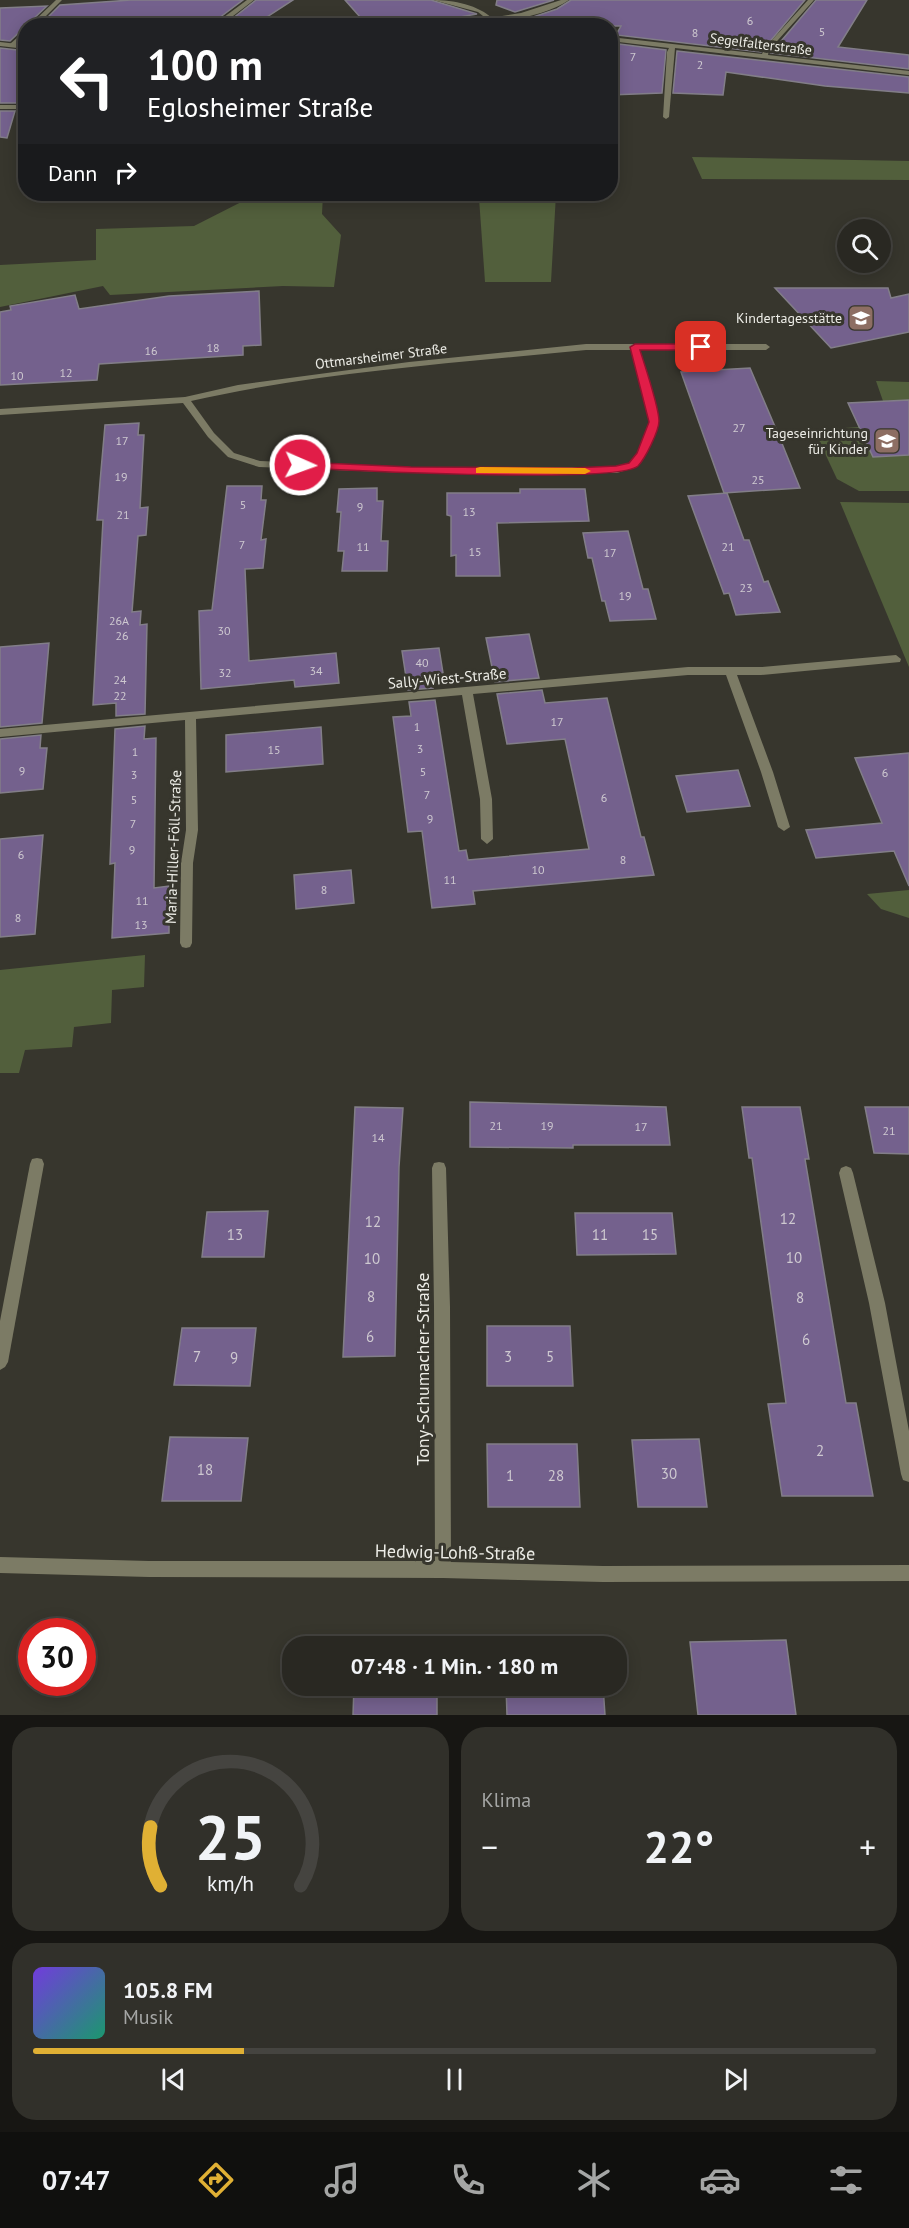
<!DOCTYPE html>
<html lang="de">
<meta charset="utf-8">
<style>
:root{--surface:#292822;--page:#31302a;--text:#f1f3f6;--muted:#a5a6a5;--line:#454440;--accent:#e0b034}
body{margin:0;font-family:"PT Sans",sans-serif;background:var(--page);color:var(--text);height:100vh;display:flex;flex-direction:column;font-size:22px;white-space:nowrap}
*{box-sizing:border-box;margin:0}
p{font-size:20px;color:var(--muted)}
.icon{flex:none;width:33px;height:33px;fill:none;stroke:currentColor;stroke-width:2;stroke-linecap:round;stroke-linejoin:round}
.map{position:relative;height:1715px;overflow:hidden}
.panel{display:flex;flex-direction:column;gap:12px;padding:12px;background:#171613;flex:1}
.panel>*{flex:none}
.guide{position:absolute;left:18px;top:18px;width:600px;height:183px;border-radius:24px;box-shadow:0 3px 15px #0003,0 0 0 2px var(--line);background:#202124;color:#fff;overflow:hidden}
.controls{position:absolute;left:837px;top:219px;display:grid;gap:12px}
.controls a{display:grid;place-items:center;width:54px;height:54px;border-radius:50%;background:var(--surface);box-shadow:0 3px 15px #0003,0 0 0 2px var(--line);font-size:30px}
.speed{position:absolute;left:18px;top:1618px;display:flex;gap:12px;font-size:30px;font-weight:700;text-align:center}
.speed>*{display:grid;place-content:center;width:78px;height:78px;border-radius:50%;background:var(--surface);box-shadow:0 3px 15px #0003,0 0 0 2px var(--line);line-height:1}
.speed .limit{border:9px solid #d22;background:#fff;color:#111}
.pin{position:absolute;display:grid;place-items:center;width:51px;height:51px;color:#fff;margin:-26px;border-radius:12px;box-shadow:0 3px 9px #0006}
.me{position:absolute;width:66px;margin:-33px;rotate:92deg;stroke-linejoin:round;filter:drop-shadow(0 0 4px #0008)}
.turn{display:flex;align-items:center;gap:21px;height:126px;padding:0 30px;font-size:27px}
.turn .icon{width:78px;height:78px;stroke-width:2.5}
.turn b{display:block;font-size:42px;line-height:51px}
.then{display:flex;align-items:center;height:57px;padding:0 30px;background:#0003;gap:12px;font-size:22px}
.big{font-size:45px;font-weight:800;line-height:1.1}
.panel .widget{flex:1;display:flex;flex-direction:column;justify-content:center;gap:9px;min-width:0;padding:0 21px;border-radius:24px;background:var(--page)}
.panel .dial{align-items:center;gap:0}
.dial svg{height:156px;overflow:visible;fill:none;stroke:var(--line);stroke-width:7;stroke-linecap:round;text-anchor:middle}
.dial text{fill:var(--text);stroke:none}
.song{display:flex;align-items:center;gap:18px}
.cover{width:72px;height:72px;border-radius:9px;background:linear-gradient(135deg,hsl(260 70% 55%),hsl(160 70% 35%))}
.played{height:6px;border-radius:3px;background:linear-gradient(90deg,var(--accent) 25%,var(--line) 25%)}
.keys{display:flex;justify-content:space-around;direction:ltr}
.heat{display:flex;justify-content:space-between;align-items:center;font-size:33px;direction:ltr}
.panel .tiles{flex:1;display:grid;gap:12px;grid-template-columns:1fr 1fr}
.widget:last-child{grid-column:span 2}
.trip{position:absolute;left:282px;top:1636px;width:345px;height:60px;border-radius:24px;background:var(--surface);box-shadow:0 3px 15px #0003,0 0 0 2px var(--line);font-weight:800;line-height:60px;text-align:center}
.menu{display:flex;height:96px;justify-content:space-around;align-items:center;background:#10100e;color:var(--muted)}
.menu .icon{width:42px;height:42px}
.menu .on{color:var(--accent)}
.menu b{font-size:27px;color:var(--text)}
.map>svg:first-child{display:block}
.green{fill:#525f3c}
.building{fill:#74618d;stroke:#827e88;stroke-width:1.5}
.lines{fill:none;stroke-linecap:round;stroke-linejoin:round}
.minor{fill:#7c7b65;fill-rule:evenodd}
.tertiary{fill:#7c7b65;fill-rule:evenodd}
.route{fill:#e11d48;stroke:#92132f;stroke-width:1.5}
.slow{fill:#f59e0b}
.labels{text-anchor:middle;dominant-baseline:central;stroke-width:6;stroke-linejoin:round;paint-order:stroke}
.number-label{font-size:12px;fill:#cec9d0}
.far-street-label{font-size:14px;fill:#ecece6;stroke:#37362d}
.far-poi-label{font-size:14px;fill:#ecece6;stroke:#37362d;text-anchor:end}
.street-label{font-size:15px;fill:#ecece6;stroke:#37362d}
.near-number-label{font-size:15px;fill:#cec9d0}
.near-street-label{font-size:18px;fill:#ecece6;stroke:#37362d}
</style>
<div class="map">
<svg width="909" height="1715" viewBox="0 0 909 1715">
<rect width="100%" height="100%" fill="#37362d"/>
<g class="green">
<path d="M692 157 909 161V180L702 179Z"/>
<path d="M257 194H323L322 214 341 235 334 287 283 286 110 295 103 286 0 307V265L96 260V229L194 226Z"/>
<path d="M522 194H556L551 282H485L479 198 521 195Z"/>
<path d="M876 381 909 382V400L883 401Z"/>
<path d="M859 427 909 455V491H859L837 479 814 430Z"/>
<path d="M840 502 909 503V667Z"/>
<path d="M909 890V918L881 909 867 894Z"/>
<path d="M145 955 144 987 112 990 111 1023 74 1027 72 1047 25 1050 19 1073H0V970Z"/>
</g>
<g class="building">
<path d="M131 0H243L215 21 210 20 200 26H50L49 16 60 5Z"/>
<path d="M256 0H293L253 26 227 23Z"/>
<path d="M345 0H431L477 14 409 26H368Z"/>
<path d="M497 0H554L515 12 496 5Z"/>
<path d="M571 0H805L761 52 616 35 621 26H559L533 17 557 9Z"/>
<path d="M816 0H867L838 47 909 55V69L771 53Z"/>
<path d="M47 6 10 41 0 40V8Z"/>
<path d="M611 43 666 50 662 93 610 95Z"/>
<path d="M0 48 26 51V73L17 103H0Z"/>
<path d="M677 51 909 77V93L825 86 726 72 723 95 673 93Z"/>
<path d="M0 111H15L7 138 0 137Z"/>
<path d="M775 288H888L891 298 909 294V332L831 348Z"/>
<path d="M259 291 261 345 243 346V355L99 364 97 380 0 385V312L11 310 10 306 75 295 79 309 169 296Z"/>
<path d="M750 368 779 436 800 488 724 493 681 372Z"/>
<path d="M909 400V455L873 457 848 403Z"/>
<path d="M139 423 138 435H144L140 508 148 507 146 535 138 536 132 612 141 611 140 625 147 624 145 714 116 716V703L93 705 103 520H97L100 482 105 425Z"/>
<path d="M227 486H262L261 500H266L261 540 266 539 263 568 245 569 249 661 336 653 339 683 295 687 294 680 201 689 199 611 212 610Z"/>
<path d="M377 488V501H383L381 541H388L387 571H342L344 551H338L341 512H337L339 489Z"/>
<path d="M520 489H585L589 521 497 523 500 576H456V555L451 556V516L447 515V493H520Z"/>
<path d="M727 493 744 540H749L764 582 768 581 780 612 736 615 729 593 724 594 688 496Z"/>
<path d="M628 531 643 589H648L656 619 610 621 605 601H602L592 558H588L583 533Z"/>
<path d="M529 634 539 678 495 682 486 638Z"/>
<path d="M49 643 42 723 0 727V647Z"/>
<path d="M439 648 443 673 431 674 433 688 408 690 402 651Z"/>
<path d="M542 690 545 703 607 698 641 837H644L654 875 473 891 475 904 432 908 422 831 408 832 393 717 411 716 409 702 435 700 459 851 466 850 468 860 589 849 565 739 507 744 497 694Z"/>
<path d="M145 726 144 739 156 738 154 888 169 886V933L112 938 115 863 110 864 115 729Z"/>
<path d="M321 727 323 764 226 772V735Z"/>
<path d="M41 735 40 748H47L43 789 0 793V739Z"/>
<path d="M909 753V886L894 851 816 858 806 830 882 823 855 758Z"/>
<path d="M738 770 750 806 687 812 676 776Z"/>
<path d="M43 835 35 934 0 937V839Z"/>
<path d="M351 870 354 903 296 909 294 875Z"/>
<path d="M470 1102 666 1107 670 1145H573V1148L470 1147Z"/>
<path d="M355 1107 403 1108 399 1167 395 1356 343 1357Z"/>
<path d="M742 1107H800L809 1159H805L846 1403H856L873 1496H782L768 1404 786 1403 752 1158H749Z"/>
<path d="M865 1107H909V1154L874 1153Z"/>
<path d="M268 1211 264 1257H202L207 1212Z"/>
<path d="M575 1213H672L676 1254 577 1255Z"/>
<path d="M487 1326H570L573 1386H487Z"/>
<path d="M182 1328H256L250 1386 174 1385Z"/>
<path d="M170 1437 248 1438 241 1501H162Z"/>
<path d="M699 1439 707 1507H638L632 1440Z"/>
<path d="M487 1444H577L580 1507H488Z"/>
<path d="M786 1640 796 1715H698L690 1642Z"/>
<path d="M354 1686H437V1715H353Z"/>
<path d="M506 1686H603L605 1715H507Z"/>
</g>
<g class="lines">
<g class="minor">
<path d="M56 0H62L36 26H29Z"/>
<path d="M247 0H254L220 26H212Z"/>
<path d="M433 0C453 0 479 5 493 19L488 20 478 12Z"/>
<path d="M808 0H814L769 50 768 55 909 71V75L675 48 669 117 666 119 663 117 667 52 669 48 610 41V37L762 54 764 49Z"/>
<path d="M520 15H524L532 26H526Z"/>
<path d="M26 30V36L14 46H10V44Z"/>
<rect x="0" y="105" width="26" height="4"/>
<path d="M586 344H766L770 347 766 350H640L658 422 647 453 636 467 617 473H411L259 467 228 457 208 437 183 403 0 415V409L185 397 238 385 409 362ZM586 350H631L650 422 638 453 630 463 616 467H411L260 461 234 453 214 433 191 401C319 372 455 363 586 350Z"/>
<path d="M896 655 901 659 900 662 761 675H737L773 772 790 827 784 831 778 827 761 772 726 675H688L473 694 492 799 493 839 487 844 481 839 480 799 462 695 196 719 198 830 193 863 192 943 190 947 186 948 182 947 180 943 181 863 186 830 185 720 0 737V729L688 667H761Z"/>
<path d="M37 1158 42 1159 44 1164 8 1362 5 1367 0 1370V1321L30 1164 32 1159Z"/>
<path d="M439 1162 444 1163 446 1168 450 1307 451 1562 603 1566 909 1565V1581L603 1582 443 1578 149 1577 0 1573V1557L149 1561H435L434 1307 432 1168 434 1163Z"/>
<path d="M846 1166 851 1168 853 1173 885 1303 909 1431V1482L903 1480 901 1474 869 1303 839 1173 841 1168Z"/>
</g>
<g class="tertiary">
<path d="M561 0H569C538 21 476 26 439 26L521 13Z"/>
<path d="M0 42 26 45V49L0 46Z"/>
</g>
</g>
<path class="route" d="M635 344H701L705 347 701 350H640C645 366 659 407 659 421 659 431 645 459 638 466 617 484 344 470 300 468L295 465 300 462 411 467 572 468 616 466 629 463 637 453 649 422 630 347Z"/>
<path class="slow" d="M480 467 585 468 591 471 585 474 476 473V468Z"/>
<defs>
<g id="school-square" transform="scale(1.35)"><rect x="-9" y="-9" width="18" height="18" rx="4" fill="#8d6e63" stroke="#37362d"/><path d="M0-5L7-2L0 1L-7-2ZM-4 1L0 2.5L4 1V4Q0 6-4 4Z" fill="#fff"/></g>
</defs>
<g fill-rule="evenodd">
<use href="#school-square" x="861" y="318"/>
<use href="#school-square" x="887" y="441"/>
</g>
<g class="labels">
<g class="number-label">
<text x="750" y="20">6</text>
<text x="822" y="31">5</text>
<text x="695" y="32">8</text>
<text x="633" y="56">7</text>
<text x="700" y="64">2</text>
<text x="213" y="347">18</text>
<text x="151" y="350">16</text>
<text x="66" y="372">12</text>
<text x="17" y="375">10</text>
<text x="739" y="427">27</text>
<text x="122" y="440">17</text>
<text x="121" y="476">19</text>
<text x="758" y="479">25</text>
<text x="243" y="504">5</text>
<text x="360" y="506">9</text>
<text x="469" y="511">13</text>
<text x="123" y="514">21</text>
<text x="242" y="544">7</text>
<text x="363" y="546">11</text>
<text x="728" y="546">21</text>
<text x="475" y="551">15</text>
<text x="610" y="552">17</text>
<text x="746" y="587">23</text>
<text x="625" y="595">19</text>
<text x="119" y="620">26A</text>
<text x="224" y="630">30</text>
<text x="122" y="635">26</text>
<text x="422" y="662">40</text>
<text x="316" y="670">34</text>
<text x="225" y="672">32</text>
<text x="120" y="679">24</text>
<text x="120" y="695">22</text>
<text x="557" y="721">17</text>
<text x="417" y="726">1</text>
<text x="420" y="748">3</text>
<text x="274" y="749">15</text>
<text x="135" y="751">1</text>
<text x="22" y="770">9</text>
<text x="423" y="771">5</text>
<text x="885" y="772">6</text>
<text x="134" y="774">3</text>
<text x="427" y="794">7</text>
<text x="604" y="797">6</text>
<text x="134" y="799">5</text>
<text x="430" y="818">9</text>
<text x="133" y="823">7</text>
<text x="132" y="849">9</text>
<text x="21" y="854">6</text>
<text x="623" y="859">8</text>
<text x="538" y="869">10</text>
<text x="450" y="879">11</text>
<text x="324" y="889">8</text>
<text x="142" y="900">11</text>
<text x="18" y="917">8</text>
<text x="141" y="924">13</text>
<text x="496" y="1125">21</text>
<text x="547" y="1125">19</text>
<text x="641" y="1126">17</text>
<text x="889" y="1130">21</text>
<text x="378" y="1137">14</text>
</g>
<g class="far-street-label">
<text transform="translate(761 44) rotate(7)">Segelfalterstraße</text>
<text transform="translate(381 356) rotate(-7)">Ottmarsheimer Straße</text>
</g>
<g class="far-poi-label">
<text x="842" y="318">Kindertagesstätte</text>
<text x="868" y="433">Tageseinrichtung<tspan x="868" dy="16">für Kinder</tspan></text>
</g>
<g class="street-label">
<text transform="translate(447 678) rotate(-5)">Sally-Wiest-Straße</text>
<text transform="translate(173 847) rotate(-88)">Maria-Hiller-Föll-Straße</text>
</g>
<g class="near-number-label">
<text x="788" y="1218">12</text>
<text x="373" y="1221">12</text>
<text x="235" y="1234">13</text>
<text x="600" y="1234">11</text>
<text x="650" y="1234">15</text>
<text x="794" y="1257">10</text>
<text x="372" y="1258">10</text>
<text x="371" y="1296">8</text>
<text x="800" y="1297">8</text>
<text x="370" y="1336">6</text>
<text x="806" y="1339">6</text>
<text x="197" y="1356">7</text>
<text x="508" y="1356">3</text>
<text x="550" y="1356">5</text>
<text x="234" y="1357">9</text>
<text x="820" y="1450">2</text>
<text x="205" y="1469">18</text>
<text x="669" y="1473">30</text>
<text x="510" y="1475">1</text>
<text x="556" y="1475">28</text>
</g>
<g class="near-street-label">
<text transform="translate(422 1369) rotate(-90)">Tony-Schumacher-Straße</text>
<text transform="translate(455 1552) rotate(1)">Hedwig-Lohß-Straße</text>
</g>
</g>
</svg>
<div class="controls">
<a><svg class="icon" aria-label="search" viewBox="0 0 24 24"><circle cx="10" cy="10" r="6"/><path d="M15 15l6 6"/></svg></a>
</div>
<div class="speed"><div class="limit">30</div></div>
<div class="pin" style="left:701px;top:347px;background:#d93025"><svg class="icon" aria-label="arrive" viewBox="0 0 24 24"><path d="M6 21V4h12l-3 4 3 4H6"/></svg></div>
<svg class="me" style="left:300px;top:465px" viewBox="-20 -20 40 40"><circle r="17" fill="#e11d48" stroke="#fff" stroke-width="3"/><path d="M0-11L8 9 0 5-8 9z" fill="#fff"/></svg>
<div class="trip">07:48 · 1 Min. · 180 m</div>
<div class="guide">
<div class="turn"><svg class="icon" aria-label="left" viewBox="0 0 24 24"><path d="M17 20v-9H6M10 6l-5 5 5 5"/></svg><div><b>100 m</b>Eglosheimer Straße</div></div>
<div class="then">Dann<svg class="icon" aria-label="right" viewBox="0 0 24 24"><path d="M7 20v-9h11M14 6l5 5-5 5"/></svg></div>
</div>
</div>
<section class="panel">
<div class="tiles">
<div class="widget dial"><svg viewBox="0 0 100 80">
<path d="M14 69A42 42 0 1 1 86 69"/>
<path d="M14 69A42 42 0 0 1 9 39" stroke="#e0b034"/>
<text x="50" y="56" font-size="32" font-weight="700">25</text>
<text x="50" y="72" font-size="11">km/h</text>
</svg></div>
<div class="widget"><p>Klima</p>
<div class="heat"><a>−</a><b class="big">22°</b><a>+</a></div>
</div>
<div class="widget">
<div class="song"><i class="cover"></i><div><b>105.8 FM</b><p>Musik</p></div></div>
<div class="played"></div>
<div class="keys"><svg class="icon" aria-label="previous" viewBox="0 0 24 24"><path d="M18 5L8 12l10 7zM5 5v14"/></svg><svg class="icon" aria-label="pause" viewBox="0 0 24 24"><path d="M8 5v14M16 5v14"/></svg><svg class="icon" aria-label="next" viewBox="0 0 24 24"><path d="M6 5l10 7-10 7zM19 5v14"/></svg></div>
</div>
</div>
</section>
<nav class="menu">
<b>07:47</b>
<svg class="icon on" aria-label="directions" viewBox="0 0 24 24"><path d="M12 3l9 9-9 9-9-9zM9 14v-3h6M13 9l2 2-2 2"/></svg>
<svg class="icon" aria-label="music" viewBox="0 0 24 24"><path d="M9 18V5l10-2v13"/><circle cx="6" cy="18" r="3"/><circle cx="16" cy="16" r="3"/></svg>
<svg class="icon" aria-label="phone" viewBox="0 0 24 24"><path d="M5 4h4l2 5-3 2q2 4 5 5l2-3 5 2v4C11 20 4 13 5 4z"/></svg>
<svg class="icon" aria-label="climate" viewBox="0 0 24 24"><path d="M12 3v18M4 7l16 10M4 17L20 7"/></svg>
<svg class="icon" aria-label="car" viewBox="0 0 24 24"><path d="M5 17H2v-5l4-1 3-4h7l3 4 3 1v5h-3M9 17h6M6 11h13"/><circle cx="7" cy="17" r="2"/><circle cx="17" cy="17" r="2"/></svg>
<svg class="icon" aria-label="filters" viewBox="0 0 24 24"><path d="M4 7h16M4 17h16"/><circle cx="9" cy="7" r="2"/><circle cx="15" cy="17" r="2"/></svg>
</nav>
